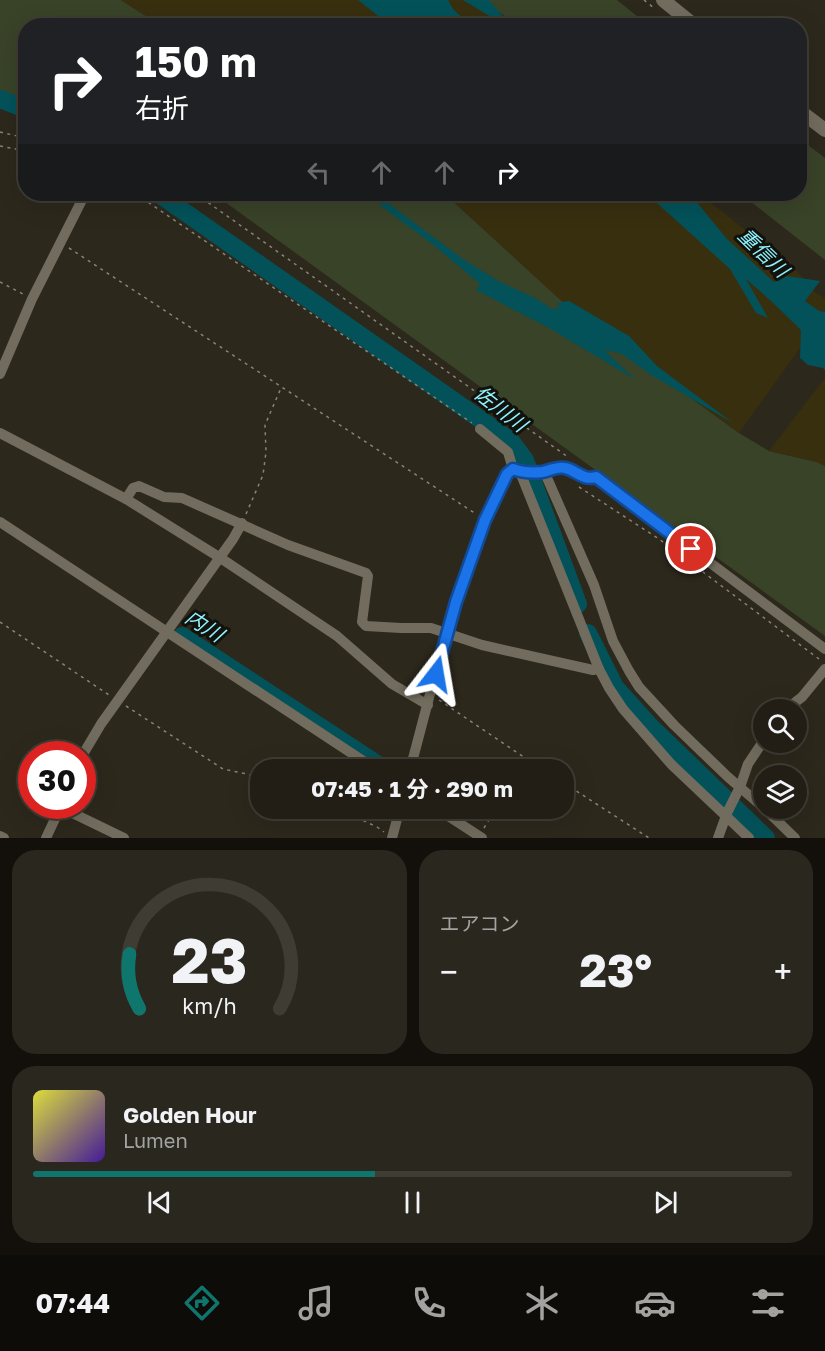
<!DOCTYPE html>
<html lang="ja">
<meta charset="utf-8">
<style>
:root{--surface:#221e15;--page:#2a271e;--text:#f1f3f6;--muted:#a2a2a0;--line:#3f3c34;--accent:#0f766e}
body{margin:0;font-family:"Golos Text","Noto Sans JP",sans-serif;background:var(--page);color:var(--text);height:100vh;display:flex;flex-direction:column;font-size:22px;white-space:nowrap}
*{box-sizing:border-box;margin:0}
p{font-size:20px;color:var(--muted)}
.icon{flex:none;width:33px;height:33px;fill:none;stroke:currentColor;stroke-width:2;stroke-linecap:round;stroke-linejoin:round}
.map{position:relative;height:838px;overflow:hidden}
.drawer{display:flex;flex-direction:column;gap:12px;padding:12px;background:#13100c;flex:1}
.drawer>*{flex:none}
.hud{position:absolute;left:18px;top:18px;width:789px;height:183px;border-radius:24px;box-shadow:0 6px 24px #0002,0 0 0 2px var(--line);background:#202124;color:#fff;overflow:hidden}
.fabs{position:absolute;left:753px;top:699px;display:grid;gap:12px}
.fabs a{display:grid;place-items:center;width:54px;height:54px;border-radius:50%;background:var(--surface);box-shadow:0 6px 24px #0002,0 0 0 2px var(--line);font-size:30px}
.speed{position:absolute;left:18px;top:741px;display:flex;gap:12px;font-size:30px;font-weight:700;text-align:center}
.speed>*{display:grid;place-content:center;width:78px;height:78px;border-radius:50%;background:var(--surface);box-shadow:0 6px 24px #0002,0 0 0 2px var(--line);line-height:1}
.speed .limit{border:9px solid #d22;background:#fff;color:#111}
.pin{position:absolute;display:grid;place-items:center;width:51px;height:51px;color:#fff;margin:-26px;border:3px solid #fff;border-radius:50%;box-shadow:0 2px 6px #0007}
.me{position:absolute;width:66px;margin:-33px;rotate:14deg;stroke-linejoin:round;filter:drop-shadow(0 0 4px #0008)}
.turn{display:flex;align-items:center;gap:21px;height:126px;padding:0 18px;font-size:27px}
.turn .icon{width:78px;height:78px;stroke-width:2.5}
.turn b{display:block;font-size:42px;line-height:51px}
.lanes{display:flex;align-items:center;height:57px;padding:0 18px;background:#0003;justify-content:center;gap:30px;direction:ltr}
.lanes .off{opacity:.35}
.big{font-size:45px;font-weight:700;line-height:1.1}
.drawer .widget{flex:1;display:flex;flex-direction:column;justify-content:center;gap:9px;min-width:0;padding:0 21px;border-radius:24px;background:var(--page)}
.drawer .dial{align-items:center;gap:0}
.dial svg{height:156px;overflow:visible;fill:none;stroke:var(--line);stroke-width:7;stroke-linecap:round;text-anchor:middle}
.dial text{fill:var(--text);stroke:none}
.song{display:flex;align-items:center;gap:18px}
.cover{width:72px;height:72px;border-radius:9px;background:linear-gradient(135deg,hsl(60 70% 55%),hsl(260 70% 35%))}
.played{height:6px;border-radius:3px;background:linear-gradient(90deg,var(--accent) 45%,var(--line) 45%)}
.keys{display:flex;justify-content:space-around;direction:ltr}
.heat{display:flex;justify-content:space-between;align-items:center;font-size:33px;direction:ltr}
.drawer .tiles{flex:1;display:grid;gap:12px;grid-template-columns:1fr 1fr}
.widget:last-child{grid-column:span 2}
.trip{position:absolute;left:250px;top:759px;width:324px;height:60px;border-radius:24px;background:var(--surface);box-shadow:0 6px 24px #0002,0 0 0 2px var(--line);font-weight:700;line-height:60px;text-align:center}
.dock{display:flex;height:96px;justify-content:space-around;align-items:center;background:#0e0c08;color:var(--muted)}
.dock .icon{width:42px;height:42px}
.dock .on{color:var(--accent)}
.dock b{font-size:27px;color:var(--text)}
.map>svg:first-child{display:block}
.green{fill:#394328}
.sand{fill:#382f0f}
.water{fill:#03525a}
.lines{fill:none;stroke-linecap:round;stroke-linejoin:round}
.river{stroke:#03525a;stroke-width:18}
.path{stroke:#88847a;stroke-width:1.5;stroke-dasharray:3 4.5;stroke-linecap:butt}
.minor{stroke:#726c5e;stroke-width:10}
.tertiary{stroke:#726c5e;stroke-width:14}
.route-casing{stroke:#114b97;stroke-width:15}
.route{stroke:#1a73e8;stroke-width:10}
.labels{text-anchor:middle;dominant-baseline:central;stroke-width:6;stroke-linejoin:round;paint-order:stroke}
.water-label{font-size:20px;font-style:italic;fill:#8cf3ff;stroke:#13110c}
</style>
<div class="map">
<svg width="825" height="838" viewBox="0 0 825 838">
<rect width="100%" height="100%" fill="#2d281c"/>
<g class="green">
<path d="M0 0H121L160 25 26 26 25 86 9 111 0 107Z"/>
<path d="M478 0H617L648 25H517L500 13Z"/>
<path d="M800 139 825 158V260L741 194H800Z"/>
<path d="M214 194H445L576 314 739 433 769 451 817 462 825 466V636Z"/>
</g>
<g class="sand">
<path d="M121 0H478L500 13 517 25H160Z"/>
<path d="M445 194H700L797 271 813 291 825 298V313L739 433 576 314Z"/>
<path d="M825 378V466L817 462 769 451Z"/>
</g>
<g class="water">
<path d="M358 0H448L453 9 470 25H393L386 22Z"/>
<path d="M463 0H489L510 25H504Z"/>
<path d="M369 194H377L405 216 463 259 500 282 535 298 552 309 560 308 556 303 569 301 629 336 657 366 733 423 651 375 622 354 604 350 636 380 549 328 476 290 480 284C464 271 448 257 432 244 411 227 387 213 369 194Z"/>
<path d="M647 194H690L727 239 774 282 787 276 820 281 805 301 819 311 825 312V370L823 368 808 365 800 358 801 330 771 301 746 279 768 318 756 313 730 269Z"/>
</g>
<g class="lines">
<g class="river">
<path d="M0 99 26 109"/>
<path d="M159 194 511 441 525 460 578 604"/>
<path d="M588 633 615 687 650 726 766 838"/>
<path d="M182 636 386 770"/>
</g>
<g class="path">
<path d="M644 0 654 8"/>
<path d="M0 132 26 138"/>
<path d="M0 146 26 151"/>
<path d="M121 194 141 197"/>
<path d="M136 194 472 423"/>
<path d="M196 194 568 457"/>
<path d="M69 248 476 514"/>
<path d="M0 282 23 294"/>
<path d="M579 487 659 539 819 659"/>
<path d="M246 514 263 475 266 452 265 425 281 388"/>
<path d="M0 622 109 695"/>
<path d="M439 700 543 770"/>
<path d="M126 706 223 769 247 774 261 779"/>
<path d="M521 770 527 760"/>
<path d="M564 783 649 838"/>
<path d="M336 808 377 827 384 832"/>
<path d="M484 828 496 808"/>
</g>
<g class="minor">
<path d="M0 374 32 299 85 194"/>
<path d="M0 433 126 499 219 557 337 636 392 684 428 705"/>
<path d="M514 469 522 471H544L594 585 613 641 629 671 639 687 674 725 728 777 764 808"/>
<path d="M518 471 522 477 599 669 609 688 623 709 671 764 749 838"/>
<path d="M544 471C550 470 557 466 564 467 576 470 583 481 596 477L825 649"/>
<path d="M126 499 133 488 139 486 164 497 182 498 288 545 366 573 368 576 362 622 366 626 401 628H431L482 645 593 670 599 669"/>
<path d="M0 522 377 770"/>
<path d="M780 710 793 704 802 697 825 669"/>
<path d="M82 756 101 724 233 539 242 523"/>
<path d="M410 770 446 633 456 602 485 520 507 474 513 469 508 452 480 429"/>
<path d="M60 807 124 838"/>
<path d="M436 808 482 838"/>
<path d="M764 808 795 838"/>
<path d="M0 836 4 838"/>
<path d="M46 838 61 806"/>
<path d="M392 838 400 808"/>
<path d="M718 838 727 813 740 787 748 764 764 740"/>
</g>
<g class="tertiary">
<path d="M663 0 695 26"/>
<path d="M800 111 825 130"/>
</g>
</g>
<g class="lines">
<g class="route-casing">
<path id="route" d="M436 674 456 602 485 520 507 474 513 469C521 472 533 473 542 472 549 471 557 466 565 468 576 470 583 481 596 477L691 549"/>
</g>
<use href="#route" class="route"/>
</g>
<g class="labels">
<g class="water-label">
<text transform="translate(764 252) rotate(44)">重信川</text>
<text transform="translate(501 408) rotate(38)">佐川川</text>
<text transform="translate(205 625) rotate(33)">内川</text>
</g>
</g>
</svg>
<div class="fabs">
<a><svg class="icon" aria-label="search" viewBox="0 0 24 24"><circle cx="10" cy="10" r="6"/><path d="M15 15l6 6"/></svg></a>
<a><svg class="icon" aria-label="layers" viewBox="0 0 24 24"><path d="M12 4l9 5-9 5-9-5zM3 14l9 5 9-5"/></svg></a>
</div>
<div class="speed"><div class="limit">30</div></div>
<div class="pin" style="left:691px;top:549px;background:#d93025"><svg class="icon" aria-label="arrive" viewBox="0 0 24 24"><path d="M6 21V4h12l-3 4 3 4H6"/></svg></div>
<svg class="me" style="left:436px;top:674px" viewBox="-20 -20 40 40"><path d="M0-17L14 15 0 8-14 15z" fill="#1a73e8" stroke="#fff" stroke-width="4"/></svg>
<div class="trip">07:45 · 1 分 · 290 m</div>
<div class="hud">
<div class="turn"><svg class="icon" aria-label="right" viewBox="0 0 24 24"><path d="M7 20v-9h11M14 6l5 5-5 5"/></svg><div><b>150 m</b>右折</div></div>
<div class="lanes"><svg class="icon off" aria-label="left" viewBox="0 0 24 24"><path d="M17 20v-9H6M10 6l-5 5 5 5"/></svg><svg class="icon off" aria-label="ahead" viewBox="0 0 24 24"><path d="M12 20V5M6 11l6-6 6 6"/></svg><svg class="icon off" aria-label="ahead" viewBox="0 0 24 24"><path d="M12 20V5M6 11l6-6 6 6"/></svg><svg class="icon" aria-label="right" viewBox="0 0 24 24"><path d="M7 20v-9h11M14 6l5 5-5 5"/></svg></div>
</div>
</div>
<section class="drawer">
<div class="tiles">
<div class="widget dial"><svg viewBox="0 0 100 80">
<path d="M14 69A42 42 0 1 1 86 69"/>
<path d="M14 69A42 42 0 0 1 9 41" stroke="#0f766e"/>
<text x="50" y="56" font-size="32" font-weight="700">23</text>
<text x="50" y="72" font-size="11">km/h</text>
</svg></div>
<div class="widget"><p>エアコン</p>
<div class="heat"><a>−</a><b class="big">23°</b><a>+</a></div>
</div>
<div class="widget">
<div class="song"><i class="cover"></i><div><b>Golden Hour</b><p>Lumen</p></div></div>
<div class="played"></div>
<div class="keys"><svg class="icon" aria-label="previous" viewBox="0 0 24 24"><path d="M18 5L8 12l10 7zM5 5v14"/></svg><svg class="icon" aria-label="pause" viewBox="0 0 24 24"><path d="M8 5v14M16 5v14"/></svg><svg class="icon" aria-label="next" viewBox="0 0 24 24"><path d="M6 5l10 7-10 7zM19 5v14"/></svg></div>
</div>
</div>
</section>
<nav class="dock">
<b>07:44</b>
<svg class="icon on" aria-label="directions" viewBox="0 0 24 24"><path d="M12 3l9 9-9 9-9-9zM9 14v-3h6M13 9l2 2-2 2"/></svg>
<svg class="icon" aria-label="music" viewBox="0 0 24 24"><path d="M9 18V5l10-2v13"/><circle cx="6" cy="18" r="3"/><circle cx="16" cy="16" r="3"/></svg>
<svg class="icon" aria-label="phone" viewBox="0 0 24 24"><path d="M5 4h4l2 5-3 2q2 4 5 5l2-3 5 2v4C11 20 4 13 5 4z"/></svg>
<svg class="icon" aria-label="climate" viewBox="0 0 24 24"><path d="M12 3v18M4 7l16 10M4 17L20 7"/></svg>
<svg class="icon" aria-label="car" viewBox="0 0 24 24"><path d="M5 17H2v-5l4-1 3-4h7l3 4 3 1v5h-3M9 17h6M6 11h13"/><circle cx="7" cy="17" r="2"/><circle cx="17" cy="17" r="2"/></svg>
<svg class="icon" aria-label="filters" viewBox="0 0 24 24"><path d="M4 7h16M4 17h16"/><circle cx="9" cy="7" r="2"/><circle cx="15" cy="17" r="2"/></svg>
</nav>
